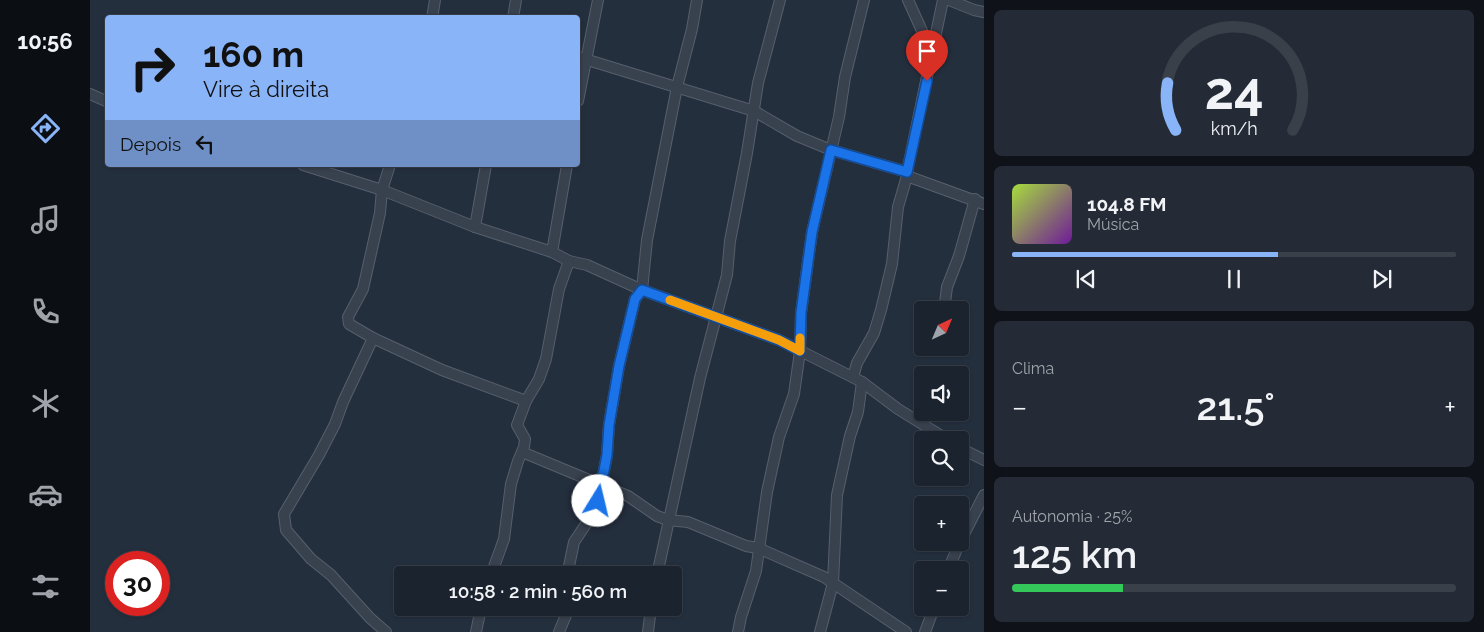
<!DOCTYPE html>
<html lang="pt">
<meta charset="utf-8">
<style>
:root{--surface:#1b232e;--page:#242b36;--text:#f1f3f6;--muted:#a0a4aa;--line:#39404a;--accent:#8ab4f8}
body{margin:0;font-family:Raleway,sans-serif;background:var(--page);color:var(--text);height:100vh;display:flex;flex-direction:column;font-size:19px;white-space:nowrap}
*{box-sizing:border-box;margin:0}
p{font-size:16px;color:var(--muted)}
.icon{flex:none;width:28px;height:28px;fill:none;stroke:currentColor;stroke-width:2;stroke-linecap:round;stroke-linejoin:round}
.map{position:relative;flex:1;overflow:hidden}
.details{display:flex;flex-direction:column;gap:10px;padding:10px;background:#0f1319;width:500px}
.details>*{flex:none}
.guide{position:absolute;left:15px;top:15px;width:475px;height:152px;border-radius:5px;box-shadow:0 1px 4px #0004,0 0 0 1px var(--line);background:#8ab4f8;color:#111;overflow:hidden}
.needle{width:32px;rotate:44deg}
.buttons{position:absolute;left:824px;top:301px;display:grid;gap:10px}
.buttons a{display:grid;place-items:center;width:55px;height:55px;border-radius:5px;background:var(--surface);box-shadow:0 1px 4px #0004,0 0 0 1px var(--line);font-size:25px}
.speed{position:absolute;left:15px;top:551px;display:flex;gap:10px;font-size:25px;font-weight:700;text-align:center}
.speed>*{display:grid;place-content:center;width:65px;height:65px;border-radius:50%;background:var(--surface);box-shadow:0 1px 4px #0004,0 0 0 1px var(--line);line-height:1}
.speed .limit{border:8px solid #d22;background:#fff;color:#111}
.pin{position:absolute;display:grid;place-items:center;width:42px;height:42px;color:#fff;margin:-51px -21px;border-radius:50% 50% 50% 0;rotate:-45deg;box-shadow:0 0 5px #0007}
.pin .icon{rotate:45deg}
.me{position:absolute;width:55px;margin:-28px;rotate:9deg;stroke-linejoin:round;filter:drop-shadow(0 0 4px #0008)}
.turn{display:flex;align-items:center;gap:18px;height:105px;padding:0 15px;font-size:22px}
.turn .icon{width:65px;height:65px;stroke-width:2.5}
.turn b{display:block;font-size:35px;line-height:42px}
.then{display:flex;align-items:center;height:48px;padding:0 15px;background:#0003;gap:10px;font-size:19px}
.big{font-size:38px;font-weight:600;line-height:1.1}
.details .card{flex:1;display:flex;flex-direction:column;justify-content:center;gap:8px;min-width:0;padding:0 18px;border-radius:8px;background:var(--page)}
.details .dial{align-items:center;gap:0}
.dial svg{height:130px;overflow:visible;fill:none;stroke:var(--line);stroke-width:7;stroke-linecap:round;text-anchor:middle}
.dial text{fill:var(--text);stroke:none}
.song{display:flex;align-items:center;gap:15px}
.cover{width:60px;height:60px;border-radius:8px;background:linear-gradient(135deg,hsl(80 70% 55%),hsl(280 70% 35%))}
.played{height:5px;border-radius:2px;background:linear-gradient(90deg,var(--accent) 60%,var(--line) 60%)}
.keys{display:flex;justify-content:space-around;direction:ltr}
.heat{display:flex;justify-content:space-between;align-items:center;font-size:28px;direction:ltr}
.charge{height:8px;border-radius:4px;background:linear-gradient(90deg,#34c759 25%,var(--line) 0)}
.trip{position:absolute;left:304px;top:566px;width:288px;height:50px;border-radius:5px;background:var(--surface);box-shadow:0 1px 4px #0004,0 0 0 1px var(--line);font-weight:600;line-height:50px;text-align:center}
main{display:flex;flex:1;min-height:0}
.tabs{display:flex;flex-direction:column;width:90px;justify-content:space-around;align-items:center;background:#0b0e12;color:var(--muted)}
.tabs .icon{width:35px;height:35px}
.tabs .selected{color:var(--accent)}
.tabs b{font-size:22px;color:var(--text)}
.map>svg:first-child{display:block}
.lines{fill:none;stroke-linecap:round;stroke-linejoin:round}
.minor-casing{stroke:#565f6c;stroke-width:12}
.minor{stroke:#38414e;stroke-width:10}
.route-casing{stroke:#114b97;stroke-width:12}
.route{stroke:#1a73e8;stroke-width:9}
.slow{stroke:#f59e0b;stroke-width:9}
</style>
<main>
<nav class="tabs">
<b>10:56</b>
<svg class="icon selected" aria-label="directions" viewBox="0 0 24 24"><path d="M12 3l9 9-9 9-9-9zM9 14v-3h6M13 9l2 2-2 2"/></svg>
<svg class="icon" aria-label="music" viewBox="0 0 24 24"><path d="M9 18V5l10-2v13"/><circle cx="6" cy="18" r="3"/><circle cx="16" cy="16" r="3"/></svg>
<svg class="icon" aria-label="phone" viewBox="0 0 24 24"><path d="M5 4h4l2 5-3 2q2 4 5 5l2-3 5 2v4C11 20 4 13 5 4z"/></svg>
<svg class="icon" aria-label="climate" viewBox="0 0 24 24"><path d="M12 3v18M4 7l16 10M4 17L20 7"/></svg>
<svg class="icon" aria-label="car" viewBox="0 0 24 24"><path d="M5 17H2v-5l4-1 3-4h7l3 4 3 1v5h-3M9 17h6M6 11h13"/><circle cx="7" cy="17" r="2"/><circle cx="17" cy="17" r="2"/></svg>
<svg class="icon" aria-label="filters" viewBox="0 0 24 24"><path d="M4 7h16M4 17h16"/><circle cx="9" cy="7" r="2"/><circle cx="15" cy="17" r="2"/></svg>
</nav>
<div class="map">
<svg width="894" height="632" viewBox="0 0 894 632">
<rect width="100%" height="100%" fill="#242f3e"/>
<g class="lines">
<g class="minor-casing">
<g id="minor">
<path d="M818 0 842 53"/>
<path d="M859 0 884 10 894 12"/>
<path d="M342 18 345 0"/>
<path d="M423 18 426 0"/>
<path d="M488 57 664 111 707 136 741 150 817 172V176L894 204"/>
<path d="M0 94 18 102"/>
<path d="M488 101 508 0"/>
<path d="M213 165 292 190 385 227 462 252 479 261 497 265 552 290 689 340 772 382 808 409 858 440"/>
<path d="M300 165 292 190 290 213 273 289 258 317 259 324 283 338 352 370 436 401"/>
<path d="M817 172 853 0"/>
<path d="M385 227 396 165"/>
<path d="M462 252 477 165"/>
<path d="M855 303 857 287 869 256 885 199"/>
<path d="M283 338 253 402 245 424 229 455 194 514 196 530 221 559 241 575 280 618 296 632"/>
<path d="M763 377 767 363 784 333 791 310 802 264 808 207 817 176"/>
<path d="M870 448 894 460"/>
<path d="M432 452 538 496 567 516 578 520 598 522 656 546 668 548 734 577 816 632"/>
<path d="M870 542 894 495"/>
<path d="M858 570 870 542"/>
<path d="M401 575 414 539 421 484 428 461 434 447 435 439 427 425 436 401 449 379 456 359 469 289 479 261"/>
<path d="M479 575 478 571 484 542 498 521 508 501 517 455 519 425 529 366 545 299 552 290 557 240 587 87 602 29 607 0"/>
<path d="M567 575 610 378 637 275 640 241 657 153 668 83 690 0"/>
<path d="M386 632 391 608"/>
<path d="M469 632 479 608"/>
<path d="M558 632 561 608"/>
<path d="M648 632 651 617 666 571 677 492 689 437 704 394 710 351 711 313 722 232 749 117 755 77 774 0"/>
<path d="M730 632 743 583 747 495 760 436 768 412 772 382"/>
<path d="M835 632 844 608"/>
</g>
</g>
<use href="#minor" class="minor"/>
</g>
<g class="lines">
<g class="route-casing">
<path id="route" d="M508 501 517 455 519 425 529 366 545 299 552 290 689 340 710 351 711 313 722 232 741 150 817 172 837 81"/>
</g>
<use href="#route" class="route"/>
<path class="slow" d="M580 300 689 340 710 351V338"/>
</g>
</svg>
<div class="buttons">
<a><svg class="needle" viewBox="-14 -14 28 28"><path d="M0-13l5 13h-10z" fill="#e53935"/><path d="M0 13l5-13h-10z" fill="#a0a4aa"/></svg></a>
<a><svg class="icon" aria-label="sound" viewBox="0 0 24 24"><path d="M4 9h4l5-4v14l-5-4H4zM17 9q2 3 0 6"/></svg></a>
<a><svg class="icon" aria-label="search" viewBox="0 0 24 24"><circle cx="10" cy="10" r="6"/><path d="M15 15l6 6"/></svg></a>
<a>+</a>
<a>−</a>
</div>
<div class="speed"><div class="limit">30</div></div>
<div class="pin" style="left:837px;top:81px;background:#d93025"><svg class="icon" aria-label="arrive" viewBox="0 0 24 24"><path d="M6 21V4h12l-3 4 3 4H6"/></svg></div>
<svg class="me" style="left:508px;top:501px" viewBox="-20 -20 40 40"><circle r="19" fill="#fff"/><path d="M0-13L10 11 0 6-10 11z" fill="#1a73e8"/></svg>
<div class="trip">10:58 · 2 min · 560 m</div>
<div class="guide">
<div class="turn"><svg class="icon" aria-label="right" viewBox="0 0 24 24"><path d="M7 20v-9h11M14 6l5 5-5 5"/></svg><div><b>160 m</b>Vire à direita</div></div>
<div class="then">Depois<svg class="icon" aria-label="left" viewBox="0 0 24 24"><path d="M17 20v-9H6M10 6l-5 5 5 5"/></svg></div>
</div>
</div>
<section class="details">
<div class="card dial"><svg viewBox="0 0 100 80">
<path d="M14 69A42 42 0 1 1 86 69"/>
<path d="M14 69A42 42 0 0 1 9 40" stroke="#8ab4f8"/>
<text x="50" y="56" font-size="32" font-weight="700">24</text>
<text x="50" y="72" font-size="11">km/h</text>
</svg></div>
<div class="card">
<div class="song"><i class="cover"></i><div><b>104.8 FM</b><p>Música</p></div></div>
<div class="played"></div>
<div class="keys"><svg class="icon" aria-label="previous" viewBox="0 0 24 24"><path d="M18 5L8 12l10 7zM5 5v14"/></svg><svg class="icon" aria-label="pause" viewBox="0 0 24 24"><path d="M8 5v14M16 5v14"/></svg><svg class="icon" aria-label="next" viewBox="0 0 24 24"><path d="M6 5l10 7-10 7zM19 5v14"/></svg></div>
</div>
<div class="card"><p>Clima</p>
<div class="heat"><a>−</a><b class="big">21.5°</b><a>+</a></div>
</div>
<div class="card"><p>Autonomia · 25%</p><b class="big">125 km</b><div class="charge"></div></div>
</section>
</main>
